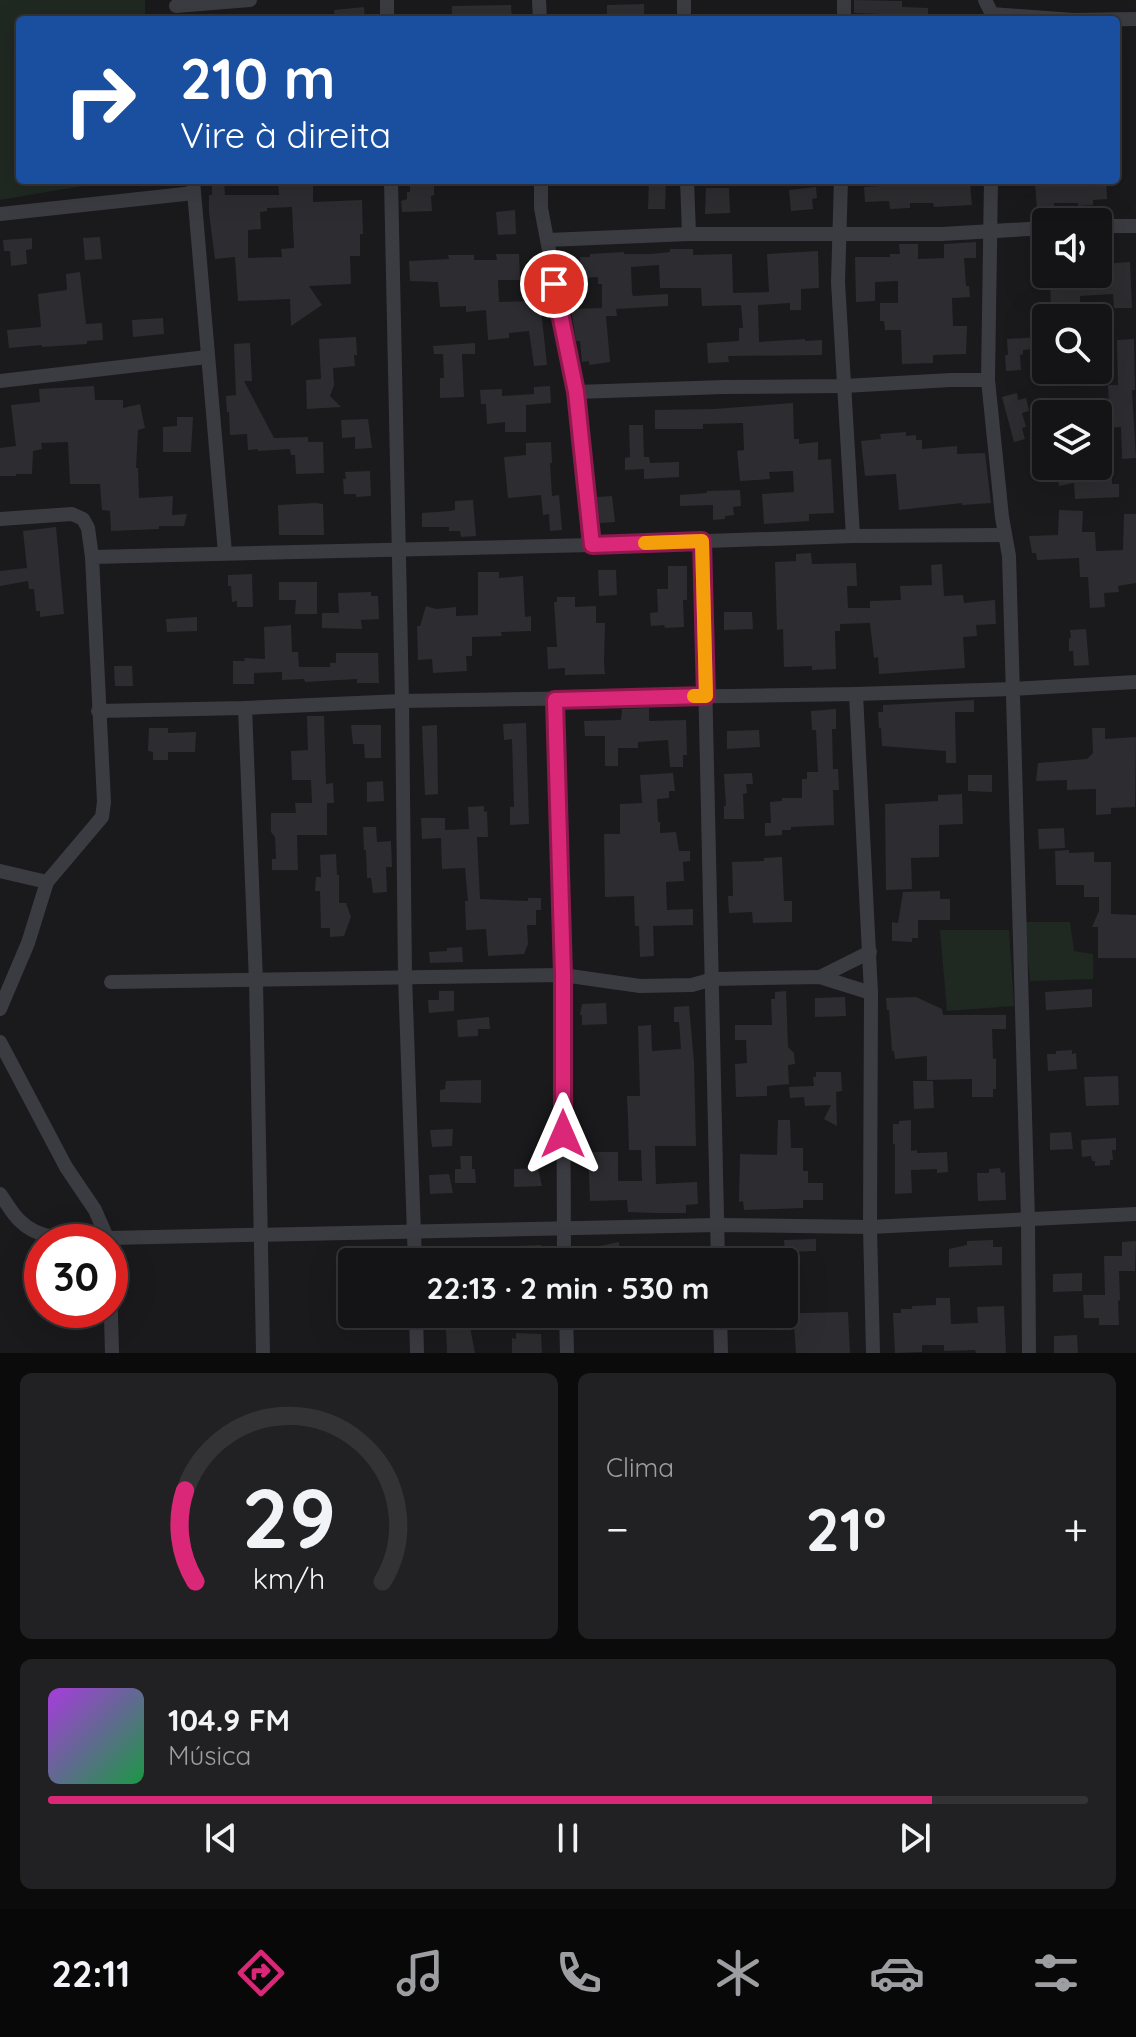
<!DOCTYPE html>
<html lang="pt">
<meta charset="utf-8">
<style>
:root{--surface:#141416;--page:#212123;--text:#f1f3f6;--muted:#9d9ea1;--line:#333335;--accent:#db2777}
body{margin:0;font-family:Quicksand,sans-serif;background:var(--page);color:var(--text);height:100vh;display:flex;flex-direction:column;font-size:30px;white-space:nowrap}
*{box-sizing:border-box;margin:0}
p{font-size:26px;color:var(--muted)}
.icon{flex:none;width:44px;height:44px;fill:none;stroke:currentColor;stroke-width:2;stroke-linecap:round;stroke-linejoin:round}
.map{position:relative;height:1353px;overflow:hidden}
.panel{display:flex;flex-direction:column;gap:20px;padding:20px;background:#0b0b0c;flex:1}
.panel>*{flex:none}
.top-card{position:absolute;left:16px;top:16px;width:1104px;height:168px;border-radius:8px;box-shadow:0 8px 32px #0002,0 0 0 2px var(--line);background:#1a4fa0;color:#fff;overflow:hidden}
.buttons{position:absolute;left:1032px;top:208px;display:grid;gap:16px}
.buttons a{display:grid;place-items:center;width:80px;height:80px;border-radius:8px;background:var(--surface);box-shadow:0 8px 32px #0002,0 0 0 2px var(--line);font-size:40px}
.speed{position:absolute;left:24px;top:1224px;display:flex;gap:16px;font-size:40px;font-weight:700;text-align:center}
.speed>*{display:grid;place-content:center;width:104px;height:104px;border-radius:50%;background:var(--surface);box-shadow:0 8px 32px #0002,0 0 0 2px var(--line);line-height:1}
.speed .limit{border:12px solid #d22;background:#fff;color:#111}
.pin{position:absolute;display:grid;place-items:center;width:68px;height:68px;color:#fff;margin:-34px;border:4px solid #fff;border-radius:50%;box-shadow:0 2px 8px #0007}
.me{position:absolute;width:88px;margin:-44px;rotate:0deg;stroke-linejoin:round;filter:drop-shadow(0 0 6px #0008)}
.turn{display:flex;align-items:center;gap:28px;height:168px;padding:0 32px;font-size:36px}
.turn .icon{width:104px;height:104px;stroke-width:2.5}
.turn b{display:block;font-size:56px;line-height:68px}
.big{font-size:60px;font-weight:700;line-height:1.1}
.panel .tile{flex:1;display:flex;flex-direction:column;justify-content:center;gap:12px;min-width:0;padding:0 28px;border-radius:12px;background:var(--page)}
.panel .dial{align-items:center;gap:0}
.dial svg{height:208px;overflow:visible;fill:none;stroke:var(--line);stroke-width:7;stroke-linecap:round;text-anchor:middle}
.dial text{fill:var(--text);stroke:none}
.song{display:flex;align-items:center;gap:24px}
.cover{width:96px;height:96px;border-radius:12px;background:linear-gradient(135deg,hsl(280 70% 55%),hsl(140 70% 35%))}
.played{height:8px;border-radius:4px;background:linear-gradient(90deg,var(--accent) 85%,var(--line) 85%)}
.keys{display:flex;justify-content:space-around;direction:ltr}
.heat{display:flex;justify-content:space-between;align-items:center;font-size:44px;direction:ltr}
.panel .tiles{flex:1;display:grid;gap:20px;grid-template-columns:1fr 1fr}
.tile:last-child{grid-column:span 2}
.trip{position:absolute;left:338px;top:1248px;width:460px;height:80px;border-radius:8px;background:var(--surface);box-shadow:0 8px 32px #0002,0 0 0 2px var(--line);font-weight:700;line-height:80px;text-align:center}
.tab-bar{display:flex;height:128px;justify-content:space-around;align-items:center;background:#080809;color:var(--muted)}
.tab-bar .icon{width:56px;height:56px}
.tab-bar .selected{color:var(--accent)}
.tab-bar b{font-size:36px;color:var(--text)}
.map>svg:first-child{display:block}
.green{fill:#202822}
.building{fill:#2d2d31;fill-rule:evenodd}
.lines{fill:none;stroke-linecap:round;stroke-linejoin:round}
.minor{stroke:#3b3b42;stroke-width:14}
.route-casing{stroke:#8e194d;stroke-width:20}
.route{stroke:#db2777;stroke-width:14}
.slow{stroke:#f59e0b;stroke-width:14}
</style>
<div class="map">
<svg width="1136" height="1353" viewBox="0 0 1136 1353">
<rect width="100%" height="100%" fill="#1a1a1d"/>
<g class="green">
<path d="M0 0H145V20H20V180H117L0 200Z"/>
<path d="M1024 922H1070L1074 951 1093 954V979L1030 981Z"/>
<path d="M940 930H1009L1014 1006 947 1011Z"/>
</g>
<g class="building">
<path d="M854 0 902 1V7L928 8V20H879V14L854 13Z"/>
<path d="M644 4V20L607 19V5Z"/>
<path d="M511 5 512 20H459V17H452V6Z"/>
<path d="M364 7 365 20H335L334 10Z"/>
<path d="M212 180H224L225 195H279L278 180H313V202L362 200 363 234H360V256H350L351 284 309 286 322 305 291 326 290 299 238 301 235 257 215 259 209 213V195H212ZM292 207 294 248 281 249 282 257 248 258V230L261 229 260 212 267 211V208Z"/>
<path d="M410 180H425V184H434V195L431 196 432 211 402 212 401 201 407 199V192H410Z"/>
<path d="M649 180H666L665 209H648Z"/>
<path d="M910 180H960V183H970L972 205 934 207 933 203H910V208L890 209 889 201 865 202 864 187 897 185 910 183Z"/>
<path d="M1077 180H1106L1107 199 1093 200V205L1078 206V203H1054V209L1037 210 1035 183H1053V186L1077 185Z"/>
<path d="M816 187 817 198 812 199 813 209 791 211 789 190Z"/>
<path d="M706 188H729L730 213 705 214Z"/>
<path d="M515 210 516 234 498 235 496 212Z"/>
<path d="M100 237 102 259 85 260 83 238Z"/>
<path d="M32 238V249L26 250 27 264 11 266 10 251H4L3 240Z"/>
<path d="M976 242V258H964L966 286H969L970 297 952 298 953 326H967L966 354 933 355V363L902 364 901 330H885L884 321H880V303H898V281L875 282V301L856 302 855 257H890V254H900L899 244H918V259L944 258V244Z"/>
<path d="M1046 244V272L1034 273V245Z"/>
<path d="M670 249H693V255L732 254 733 293 769 292 767 254 818 251 819 288 801 289V310H790V303L758 305 759 342 805 339V341L822 340V355L728 356 729 362 708 363 707 343 739 341V328H743L741 305 702 306 701 288H660L659 265 631 267 632 293 633 296 668 294V306L616 309 617 316H606L610 362 589 365V361L582 362 580 341H576L571 309 602 308V284H598V277L581 278 580 257H590V254L624 252V254H651L670 252Z"/>
<path d="M496 254H519L520 280H498L499 302 532 301V310L541 309 547 365 534 366 529 331 509 333V338L488 340 486 310 466 312V306L440 307 438 282 410 281 409 261 449 259 448 255H474V260H497Z"/>
<path d="M1130 262 1132 308H1114L1113 294 1080 296V318H1051L1050 274H1098V272L1104 271 1103 264Z"/>
<path d="M80 272 86 324 102 323 103 340 87 341V344L42 347V345L9 348 7 330 41 327 38 294 67 290 66 274Z"/>
<path d="M163 318 164 334 133 337 132 320Z"/>
<path d="M356 337 357 355H354L355 366 333 368 334 385 330 396 341 407 307 409 306 380 321 379 319 339Z"/>
<path d="M1040 337 1041 348 1023 350V354L1020 355 1021 370 1006 371 1005 355H1008L1007 339Z"/>
<path d="M1134 339 1135 390H1132L1136 458 1122 459 1121 427 1107 428 1106 408H1109L1108 385H1118L1117 340Z"/>
<path d="M250 343 252 381H244L274 438 308 437V442H323L324 473 296 474 295 455H291L290 449 258 451V449L248 450 247 434 230 435 229 412H227L226 396 236 395 234 344Z"/>
<path d="M475 343V354H462L464 397 440 398V378H444L443 354H434L433 346Z"/>
<path d="M94 386 95 400H123V408L140 404 145 428 138 430 136 468H138L139 498 173 496 172 515 187 514 184 526H159V529L111 531 110 511 102 510 100 484H70L68 442 41 443 42 449 33 451 32 474H16V476H0V448L16 446 11 405 40 402 39 389Z"/>
<path d="M550 386 551 403 526 405V432H505V422L487 424 486 404H481L480 390 502 389V396L534 394V387Z"/>
<path d="M1017 393 1018 400 1026 398 1029 411 1022 413 1026 427 1022 428 1025 439 1014 442 1002 397Z"/>
<path d="M793 403 794 439H799V444L818 442V460L831 459 834 513 809 514V521L764 524 762 494 794 492 793 471 769 472 770 479 740 481 737 451 744 450 743 423 703 424V429H655V410L714 409Z"/>
<path d="M177 417H193L191 452H163V427L177 426Z"/>
<path d="M368 419 372 448 355 449V437L342 438 341 420Z"/>
<path d="M629 425H643L644 457H649L650 463 679 462V477L644 479V469L625 470V458L630 457Z"/>
<path d="M906 432V436L916 435V440H922V449L957 446V454L985 453 991 503 962 505V503L899 510 896 474 865 476 861 441 881 439 880 434Z"/>
<path d="M551 442 552 463H550L552 496 559 495 562 530 550 531 549 514 543 515 541 495 508 498 504 457 526 455V443Z"/>
<path d="M1112 465V484H1119V497L1075 499 1074 483 1059 486 1057 469 1062 468 1061 466Z"/>
<path d="M370 471 371 496 356 497V494H344L343 479H346L345 472Z"/>
<path d="M740 490 741 506 733 507 734 515 725 516V519L713 520V505L680 506V495L707 493V491Z"/>
<path d="M612 496 615 522 600 523 597 497Z"/>
<path d="M473 500 476 536 461 537 460 531H449V527H422V513L450 511 455 510V501Z"/>
<path d="M316 503 323 504 324 535H279L278 505Z"/>
<path d="M1059 510 1083 511 1082 532H1095L1096 551 1123 550 1124 514H1136V583L1118 586 1119 592 1104 593 1105 607 1090 608 1088 577H1080L1079 558 1037 560 1036 553H1032L1029 536 1058 535Z"/>
<path d="M56 527 64 614 40 617V611H36L34 589H29L28 581 0 586V571L27 568 23 531Z"/>
<path d="M811 553 812 564 856 563 857 586H847L848 608H870V601L901 600 900 586 932 585 931 565 942 564 944 596 963 595 964 603 995 600 996 624 976 625 977 636 963 637 965 668 879 674 878 657 874 658 870 623 840 624V631H835L836 669 812 670V666L784 667 783 629 777 630 775 562 796 561V554Z"/>
<path d="M668 566H687V600H683L684 627 665 628 664 625 651 626 650 613 658 612 657 589H668Z"/>
<path d="M598 570H616L617 595 599 596Z"/>
<path d="M478 572H499V578L523 576 525 617 531 616V631L501 632 502 636 472 637V656H466L467 671 433 673 432 659 418 660 417 626H420L426 606 436 609 456 607V616L478 615Z"/>
<path d="M252 574 253 607H237V601L232 602 231 586H228V575Z"/>
<path d="M279 582H317V614H295L296 600H279Z"/>
<path d="M371 592V596H378L379 619 361 620 362 629 322 628V613H339L338 593Z"/>
<path d="M557 597H575V607L596 606V623H605L604 663 605 674 565 675V668L548 669 547 647H557L554 602H557Z"/>
<path d="M724 612H752L753 629 724 630Z"/>
<path d="M197 617V631L167 632 166 619Z"/>
<path d="M291 625 292 652H298L299 667H330V663H336V653H378L379 683H357V679L305 682 304 679 282 680V672L254 673V684H233V661H245L244 658 265 659 264 627Z"/>
<path d="M1086 629 1089 665 1074 666 1073 651H1069V638H1071L1070 630Z"/>
<path d="M114 666H132L133 686H115Z"/>
<path d="M974 700V712H955L956 763H946V751L882 746 881 728H879L878 712H883V705Z"/>
<path d="M649 708V721L686 720 687 755H683V767H670L668 740 638 742V748H618V766H605V736H585L584 721 621 720 622 709Z"/>
<path d="M836 709V729H832L833 769H838L839 790H833L834 825 791 827V830H782V835L765 836V823H771L770 802 782 801V798H802V779H807V772H818L816 730H812L811 711Z"/>
<path d="M307 716H324L326 784 333 783 334 803H327V835H297L298 870H272V859H276V857L275 837 271 832V813H296L295 803H312L311 780H292L291 751 308 750Z"/>
<path d="M526 723 529 824 510 825V807H514L512 739 504 740 503 724Z"/>
<path d="M351 725H381V758H365L364 744H353Z"/>
<path d="M437 725 438 794 425 795 422 726Z"/>
<path d="M149 728H168V733L196 732 195 752H168V760H153V752L148 751Z"/>
<path d="M1092 728H1105V739L1136 737 1135 807 1111 808V814L1096 815V789L1067 790V780L1036 781 1038 763 1087 759 1093 753Z"/>
<path d="M759 730 760 747 727 749V731Z"/>
<path d="M673 773 675 791H669V798L657 799 658 822H660V833L676 832 679 851H690V861L683 862 684 881 666 882 667 910 693 909V925L653 926 654 956 640 957 639 926H635L634 896 605 897 604 834H620V804L642 803 640 775Z"/>
<path d="M752 773 753 784H746L747 793 743 794 744 819H724V806H726L724 774Z"/>
<path d="M968 775H992V792L968 791Z"/>
<path d="M383 781 384 801 367 802V782Z"/>
<path d="M962 794 963 824 939 825V857L911 858 912 889 886 890 885 804 938 801V795Z"/>
<path d="M484 806V812L487 811 488 837H477L480 899 528 901V898H541V910H536V925H527L528 944 524 954 488 956 486 929 466 930 465 901H468L465 868 442 869 441 838 422 839 421 818H445V830L469 829 468 807Z"/>
<path d="M363 827H376L377 842 391 841 392 867H386L387 892 373 893 371 878H367L366 850H364Z"/>
<path d="M1064 828 1065 848 1039 849 1038 829Z"/>
<path d="M1069 850V853L1094 852V862H1111V914L1136 915V958H1098V927H1092L1099 911V897H1084V885H1056L1055 851Z"/>
<path d="M336 854 337 875H339V903H346L351 917 344 936 330 937V928H321L320 891H315L316 877H321L320 855Z"/>
<path d="M782 857 784 901H792V922L753 923 752 912 729 913 728 896H733L732 862 764 861V858Z"/>
<path d="M940 891V899H950V920H918V938H912V942L892 941V922L898 923 903 892Z"/>
<path d="M462 947 463 962 430 963 429 952 447 951V948Z"/>
<path d="M1092 989V1007L1046 1010 1045 992Z"/>
<path d="M439 991H454V1011L429 1013 428 1000H439Z"/>
<path d="M786 991 788 1047 794 1053 795 1064 788 1065 789 1084 767 1086V1096L736 1097 735 1064 747 1063 746 1040H735V1025H772L771 999H775V992Z"/>
<path d="M845 997 846 1016 815 1017V998Z"/>
<path d="M916 997 942 1009 943 1015H1006V1029H992L993 1059 996 1058V1089H993V1097H972V1079L927 1080V1056L895 1059 894 1051H892L889 1010H887L886 998Z"/>
<path d="M606 1003 607 1024 582 1025V1015H580L582 1004Z"/>
<path d="M689 1006 694 1062 696 1146H655L656 1184 697 1182 698 1204 686 1205V1213H655L628 1212 627 1200 590 1201 588 1152H618V1181H642L641 1150H629L628 1119 627 1096H640L638 1026 651 1025 652 1051 681 1049 679 1022H674V1007Z"/>
<path d="M489 1017 490 1029H478V1036L458 1037 457 1020Z"/>
<path d="M1072 1050V1054L1076 1053 1077 1069 1048 1071 1047 1054H1056V1051Z"/>
<path d="M816 1072H841L842 1091 836 1092 837 1126 824 1119 831 1105 805 1106 804 1097 790 1098 789 1087 814 1086 813 1077H816Z"/>
<path d="M1118 1076 1119 1105 1086 1106 1084 1077Z"/>
<path d="M481 1080V1103L440 1102V1090L445 1089 446 1081Z"/>
<path d="M913 1081H933L934 1108 914 1109Z"/>
<path d="M778 1120H790L791 1148H803V1171H808V1183H823V1200H803V1208L744 1210 743 1201 739 1202 740 1154 777 1155Z"/>
<path d="M911 1120V1151L917 1150V1153L947 1152 948 1172 937 1173V1169L911 1170 912 1193 895 1194V1144H893V1124H899V1121Z"/>
<path d="M453 1129 452 1146 432 1147 430 1130Z"/>
<path d="M1071 1132 1073 1149 1050 1150V1133Z"/>
<path d="M1116 1138V1150H1112L1113 1160H1110V1165L1095 1166V1161H1092L1091 1156 1082 1157 1081 1140Z"/>
<path d="M460 1156H472V1169H475L476 1183H455V1169H461Z"/>
<path d="M538 1168 542 1186 514 1187V1169Z"/>
<path d="M1000 1168 1001 1173 1005 1172 1006 1200 978 1201 977 1173H989V1169Z"/>
<path d="M449 1174 453 1193 430 1194 429 1175Z"/>
<path d="M816 1239V1251L785 1252 784 1240Z"/>
<path d="M993 1240V1247H1002V1265L949 1267V1249L967 1245V1241Z"/>
<path d="M1136 1241 1135 1271H1119L1120 1300 1118 1301 1119 1325H1099V1318H1084L1083 1295H1105L1104 1256H1122V1242Z"/>
<path d="M619 1242V1262H602L600 1246Z"/>
<path d="M541 1245V1262H516L515 1246Z"/>
<path d="M1082 1273V1291L1053 1292V1274Z"/>
<path d="M936 1298H950L951 1324 978 1323 977 1307 1004 1306 1006 1353H976L975 1350 944 1351V1345H922V1352L895 1353 893 1313H901V1309H912V1306L936 1305Z"/>
<path d="M848 1312 850 1353H796L794 1325 765 1327 764 1314Z"/>
<path d="M438 1314H474L475 1327H470L475 1353H447L446 1329 438 1330Z"/>
<path d="M647 1314H698V1325L648 1330Z"/>
<path d="M516 1333 541 1334 542 1353H512V1338L516 1339Z"/>
<path d="M1077 1335 1078 1353H1054V1336Z"/>
</g>
<g class="lines">
<g class="minor">
<path d="M387 0V20"/>
<path d="M539 0 540 20"/>
<path d="M684 0V20"/>
<path d="M985 0 992 14 1074 20 1136 19"/>
<path d="M176 6 250 0"/>
<path d="M844 20V0"/>
<path d="M193 180 225 553"/>
<path d="M391 180 402 701 405 976 415 1262"/>
<path d="M541 180V208L576 392 592 545"/>
<path d="M687 180 689 234"/>
<path d="M841 180 838 282 853 536"/>
<path d="M991 180 988 380 1002 517 1009 556 1028 1220 1029 1353"/>
<path d="M0 214 194 193"/>
<path d="M1098 226H1136"/>
<path d="M548 240 689 234H942L1046 228"/>
<path d="M0 381 207 357"/>
<path d="M576 392 724 387 844 386 951 380H988"/>
<path d="M0 519 72 514 83 519 88 528 92 557"/>
<path d="M702 541 718 1262"/>
<path d="M856 694 871 993 870 1227 873 1353"/>
<path d="M555 700 563 975 564 1262"/>
<path d="M245 708 256 981 263 1353"/>
<path d="M98 711 245 708 402 701 856 694 1013 689 1136 682"/>
<path d="M0 871 47 882"/>
<path d="M820 977 870 952"/>
<path d="M111 982 563 975 640 986 692 985 713 979 820 977 871 993"/>
<path d="M0 1009 28 943 47 882 102 817 104 802 92 557 592 545 853 536 1005 535"/>
<path d="M0 1042 66 1167 95 1210 109 1242"/>
<path d="M0 1194C6 1202 11 1212 19 1220 42 1244 78 1238 109 1238L717 1225 870 1227 1136 1214"/>
<path d="M110 1280 112 1353"/>
<path d="M416 1314 417 1353"/>
<path d="M566 1314 567 1353"/>
<path d="M720 1314 721 1353"/>
</g>
</g>
<g class="lines">
<g class="route-casing">
<path id="route" d="M554 284 576 392 592 545 702 541 706 696 555 700 563 975V1134"/>
</g>
<use href="#route" class="route"/>
<path class="slow" d="M645 543 702 541 706 696H694"/>
</g>
</svg>
<div class="buttons">
<a><svg class="icon" aria-label="sound" viewBox="0 0 24 24"><path d="M4 9h4l5-4v14l-5-4H4zM17 9q2 3 0 6"/></svg></a>
<a><svg class="icon" aria-label="search" viewBox="0 0 24 24"><circle cx="10" cy="10" r="6"/><path d="M15 15l6 6"/></svg></a>
<a><svg class="icon" aria-label="layers" viewBox="0 0 24 24"><path d="M12 4l9 5-9 5-9-5zM3 14l9 5 9-5"/></svg></a>
</div>
<div class="speed"><div class="limit">30</div></div>
<div class="pin" style="left:554px;top:284px;background:#d93025"><svg class="icon" aria-label="arrive" viewBox="0 0 24 24"><path d="M6 21V4h12l-3 4 3 4H6"/></svg></div>
<svg class="me" style="left:563px;top:1134px" viewBox="-20 -20 40 40"><path d="M0-17L14 15 0 8-14 15z" fill="#db2777" stroke="#fff" stroke-width="4"/></svg>
<div class="trip">22:13 · 2 min · 530 m</div>
<div class="top-card">
<div class="turn"><svg class="icon" aria-label="right" viewBox="0 0 24 24"><path d="M7 20v-9h11M14 6l5 5-5 5"/></svg><div><b>210 m</b>Vire à direita</div></div>
</div>
</div>
<section class="panel">
<div class="tiles">
<div class="tile dial"><svg viewBox="0 0 100 80">
<path d="M14 69A42 42 0 1 1 86 69"/>
<path d="M14 69A42 42 0 0 1 10 34" stroke="#db2777"/>
<text x="50" y="56" font-size="32" font-weight="700">29</text>
<text x="50" y="72" font-size="11">km/h</text>
</svg></div>
<div class="tile"><p>Clima</p>
<div class="heat"><a>−</a><b class="big">21°</b><a>+</a></div>
</div>
<div class="tile">
<div class="song"><i class="cover"></i><div><b>104.9 FM</b><p>Música</p></div></div>
<div class="played"></div>
<div class="keys"><svg class="icon" aria-label="previous" viewBox="0 0 24 24"><path d="M18 5L8 12l10 7zM5 5v14"/></svg><svg class="icon" aria-label="pause" viewBox="0 0 24 24"><path d="M8 5v14M16 5v14"/></svg><svg class="icon" aria-label="next" viewBox="0 0 24 24"><path d="M6 5l10 7-10 7zM19 5v14"/></svg></div>
</div>
</div>
</section>
<nav class="tab-bar">
<b>22:11</b>
<svg class="icon selected" aria-label="directions" viewBox="0 0 24 24"><path d="M12 3l9 9-9 9-9-9zM9 14v-3h6M13 9l2 2-2 2"/></svg>
<svg class="icon" aria-label="music" viewBox="0 0 24 24"><path d="M9 18V5l10-2v13"/><circle cx="6" cy="18" r="3"/><circle cx="16" cy="16" r="3"/></svg>
<svg class="icon" aria-label="phone" viewBox="0 0 24 24"><path d="M5 4h4l2 5-3 2q2 4 5 5l2-3 5 2v4C11 20 4 13 5 4z"/></svg>
<svg class="icon" aria-label="climate" viewBox="0 0 24 24"><path d="M12 3v18M4 7l16 10M4 17L20 7"/></svg>
<svg class="icon" aria-label="car" viewBox="0 0 24 24"><path d="M5 17H2v-5l4-1 3-4h7l3 4 3 1v5h-3M9 17h6M6 11h13"/><circle cx="7" cy="17" r="2"/><circle cx="17" cy="17" r="2"/></svg>
<svg class="icon" aria-label="filters" viewBox="0 0 24 24"><path d="M4 7h16M4 17h16"/><circle cx="9" cy="7" r="2"/><circle cx="15" cy="17" r="2"/></svg>
</nav>
